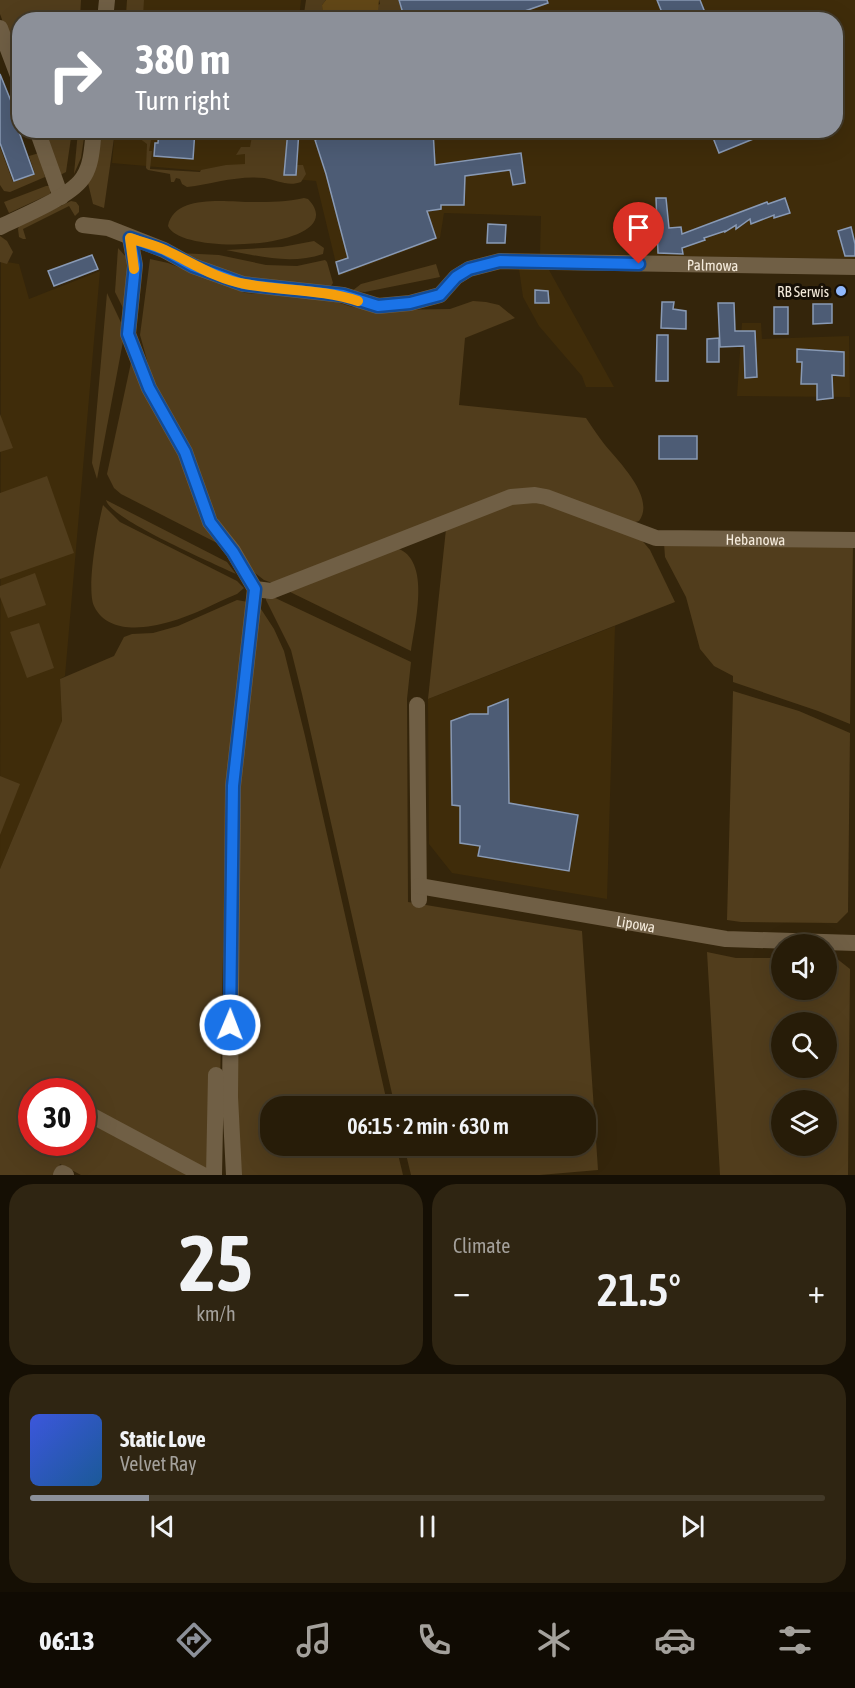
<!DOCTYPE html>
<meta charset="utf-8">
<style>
:root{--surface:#271c08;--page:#2f2512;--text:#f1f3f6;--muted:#a4a19c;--line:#433a29;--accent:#8c9099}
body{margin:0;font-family:"Asap Condensed",sans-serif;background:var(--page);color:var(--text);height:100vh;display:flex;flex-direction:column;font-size:22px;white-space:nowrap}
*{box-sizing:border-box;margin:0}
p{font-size:20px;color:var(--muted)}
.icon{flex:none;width:33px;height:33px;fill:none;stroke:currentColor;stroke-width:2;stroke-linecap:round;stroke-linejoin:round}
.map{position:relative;height:1175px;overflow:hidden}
.details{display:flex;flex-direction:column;gap:9px;padding:9px;background:#150f04;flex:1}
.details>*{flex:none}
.guide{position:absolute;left:12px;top:12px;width:831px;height:126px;border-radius:24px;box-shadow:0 6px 24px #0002,0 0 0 2px var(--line);background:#8c9099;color:#fff;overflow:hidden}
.fabs{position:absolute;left:771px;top:934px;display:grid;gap:12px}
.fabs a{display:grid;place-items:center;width:66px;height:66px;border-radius:50%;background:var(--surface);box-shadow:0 6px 24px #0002,0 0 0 2px var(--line);font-size:30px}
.speed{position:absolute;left:18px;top:1078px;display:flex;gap:12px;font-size:30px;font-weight:700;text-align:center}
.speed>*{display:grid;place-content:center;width:78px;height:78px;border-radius:50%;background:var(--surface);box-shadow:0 6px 24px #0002,0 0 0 2px var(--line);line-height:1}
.speed .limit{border:9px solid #d22;background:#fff;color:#111}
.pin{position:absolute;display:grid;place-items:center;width:51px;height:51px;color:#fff;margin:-62px -26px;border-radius:50% 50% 50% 0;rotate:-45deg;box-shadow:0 0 6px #0007}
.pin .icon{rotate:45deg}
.me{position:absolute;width:66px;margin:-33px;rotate:1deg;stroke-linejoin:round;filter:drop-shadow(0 0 4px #0008)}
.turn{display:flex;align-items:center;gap:21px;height:126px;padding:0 24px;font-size:27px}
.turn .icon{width:78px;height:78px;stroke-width:2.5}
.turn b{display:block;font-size:42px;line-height:51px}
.big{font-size:45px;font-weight:600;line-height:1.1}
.details .widget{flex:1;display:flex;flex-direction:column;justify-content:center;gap:9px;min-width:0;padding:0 21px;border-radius:24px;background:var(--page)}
.details .dial{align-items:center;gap:0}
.dial b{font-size:78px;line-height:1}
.song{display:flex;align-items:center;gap:18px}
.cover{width:72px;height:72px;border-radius:9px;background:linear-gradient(135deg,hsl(230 70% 55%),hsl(210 70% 35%))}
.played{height:6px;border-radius:3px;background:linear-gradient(90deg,var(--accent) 15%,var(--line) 15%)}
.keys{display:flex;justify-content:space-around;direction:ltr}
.heat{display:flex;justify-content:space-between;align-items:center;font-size:33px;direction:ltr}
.details .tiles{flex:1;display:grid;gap:9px;grid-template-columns:1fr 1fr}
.widget:last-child{grid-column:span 2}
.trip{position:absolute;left:260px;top:1096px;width:336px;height:60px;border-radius:24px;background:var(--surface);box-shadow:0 6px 24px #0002,0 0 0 2px var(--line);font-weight:600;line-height:60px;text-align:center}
.tab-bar{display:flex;height:96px;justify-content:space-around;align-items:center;background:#100b03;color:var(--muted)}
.tab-bar .icon{width:42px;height:42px}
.tab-bar .selected{color:var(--accent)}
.tab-bar b{font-size:27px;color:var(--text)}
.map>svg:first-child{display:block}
.built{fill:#3f2c0a}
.green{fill:#513d1c;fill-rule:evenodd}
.forest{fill:#624717}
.building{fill:#4d5c75;stroke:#899ab5;stroke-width:1.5}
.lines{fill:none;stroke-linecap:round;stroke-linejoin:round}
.minor{stroke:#705f45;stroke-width:16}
.route-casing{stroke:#114b97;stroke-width:15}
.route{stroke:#1a73e8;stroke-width:10}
.slow{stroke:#f59e0b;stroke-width:10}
.poi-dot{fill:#90b8fd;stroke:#160f06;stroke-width:2}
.labels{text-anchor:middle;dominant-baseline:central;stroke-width:6;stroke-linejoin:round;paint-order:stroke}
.street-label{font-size:15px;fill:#f5ebdc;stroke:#160f06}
.poi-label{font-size:15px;fill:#f5ebdc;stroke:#160f06;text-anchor:end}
</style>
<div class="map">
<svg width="855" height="1175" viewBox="0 0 855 1175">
<rect width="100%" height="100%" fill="#34250b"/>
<g class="built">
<path d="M127 0H301L299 19 125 20Z"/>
<path d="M396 0H855V259L540 254 541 216 444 213 440 238 339 276 316 181 112 163 115 130H836V20H403Z"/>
<path d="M1 261 19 264 29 299 100 271 65 676 60 679 62 722 0 869Z"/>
<path d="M519 269 549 270 614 387H586L582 376 539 326 523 297Z"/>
<path d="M742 323H761L762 339 849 336 850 397 737 396Z"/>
<path d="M615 626 607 899 452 873 429 844 428 699Z"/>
</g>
<g class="green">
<path d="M0 0H81L80 19 20 20 19 67 0 14Z"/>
<path d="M127 0H144L143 16 151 17 150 19H126Z"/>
<path d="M306 0H326L322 5 323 19 303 20Z"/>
<path d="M379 0H398L405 19H372L362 13 364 11 380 4Z"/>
<path d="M42 131H72L66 172 58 176Z"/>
<path d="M78 131H85L81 158 74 174Z"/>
<path d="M106 131H115L104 208 93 204 88 183C101 166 93 150 106 131Z"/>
<path d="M140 131 152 134 149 151H152L150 169 200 172 201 170 226 165 245 164V154L236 155 241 147H250L253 131H288L284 174 296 175V165H303L306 174 301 182C288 187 277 180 264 178 238 175 212 184 187 187L182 184 180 179 176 178 174 182H171L170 174 148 170 146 168 147 144 139 138 147 137V135L139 134Z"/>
<path d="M0 147 13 182 35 174 29 156 39 153 45 177 10 192 4 191 0 185Z"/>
<path d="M46 186H49L51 189 50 194 9 213 4 202Z"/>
<path d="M304 198 308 199C355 248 181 258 168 226 174 193 229 202 252 202 269 202 287 202 304 198Z"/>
<path d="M71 201 76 202 79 206V212L75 216 69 206 23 229 26 239H23L19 237 18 229 19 226Z"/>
<path d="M0 236 7 241 13 252 7 264 0 262Z"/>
<path d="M314 241 324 248 323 254C290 265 259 256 226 250L282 247Z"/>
<path d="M118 248 127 258 126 314 115 292Z"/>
<path d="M179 253 219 255 266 265 297 266 325 260 327 262 333 283 331 286 309 287 231 274Z"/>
<path d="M150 259 168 263 245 293 325 298 352 307 387 310 450 309 473 301 486 302 499 305 515 318 465 338 459 405 586 418C592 427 598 436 605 445 619 462 656 498 639 521L632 523 547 492 275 584 264 580 255 573 222 528 154 385 140 335Z"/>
<path d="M436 264 440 277 365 292 352 291 361 284Z"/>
<path d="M107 293 125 331 97 479 92 463Z"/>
<path d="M132 358 173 441 217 543 121 494 114 488 107 474Z"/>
<path d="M0 414 13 448 0 452Z"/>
<path d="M47 476 74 553 0 579V493Z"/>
<path d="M106 500 227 562 236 574C213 563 110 519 106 500Z"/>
<path d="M537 500 640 538 650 550 675 602 428 699 446 529 510 501Z"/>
<path d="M103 505 120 522 237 581 244 588 237 594C215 603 192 616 169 622 145 629 107 634 94 606 86 588 98 525 103 505Z"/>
<path d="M664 543 853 545 850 724 818 711 733 682V676L714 666 700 649 686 597 665 557Z"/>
<path d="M392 547C433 554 415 622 411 651L286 590Z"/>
<path d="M35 573 46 605 8 618 0 597V586Z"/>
<path d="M269 595 411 662 407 699 408 902 582 931 598 1170 540 1175H411L404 1146H585V1107H395L302 694 291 650 266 600V596Z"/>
<path d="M237 600 248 602 227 786 218 1170 220 1175H81L60 1164 55 1175H0V869L62 721 60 679 114 656 124 637 132 634 153 633 178 626ZM32 1092H82V1143H32Z"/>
<path d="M259 606 274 629 284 651 305 736 388 1107H270V1146H396L403 1175H238L236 787Z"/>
<path d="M39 623 54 668 27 678 10 632Z"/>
<path d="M733 691 799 711 850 733 848 912 837 923 741 922 727 920Z"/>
<path d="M0 776 20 784 0 835Z"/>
<path d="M707 952 736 958H781L782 990H826L827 958H836L850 969 848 1175H720ZM782 1023H826V1068H782ZM782 1101H826V1146H782Z"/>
</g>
<path class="forest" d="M326 0H379L378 11 372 13 364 11 362 13 372 19H323L322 5Z"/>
<g class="building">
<path d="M399 0H547L548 3 499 20H472L471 12 446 20H405Z"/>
<path d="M657 0H700L708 20H665Z"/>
<path d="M0 74 15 111 12 112 34 174 14 181 0 143Z"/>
<path d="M159 130H195L193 159 154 156 155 143H158Z"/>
<path d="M288 130H299L296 175H284Z"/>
<path d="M342 130H433L435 165 521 153 525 183 513 185 510 170 465 176 464 205H441V209L427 211 436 238 339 274 336 262 348 258 326 174 315 140Z"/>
<path d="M710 130H772L773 131 719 153Z"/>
<path d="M656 198H666L669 228 681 227 682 234 767 202 768 204 785 198 790 213 774 218V215L751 224 750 219 736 229V225L725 232V231L704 238 705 240 682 248 683 254 658 253Z"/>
<path d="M488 224 506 225 505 243H487Z"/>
<path d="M851 227 855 244V256H845L838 231Z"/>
<path d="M92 255 98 269 54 286 48 271Z"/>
<path d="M535 290 548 291 549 303H535Z"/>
<path d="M662 302H674L673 309 686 311V329L661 328Z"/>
<path d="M718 303H734L735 331H755L757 377 745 378 744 346 720 347Z"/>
<path d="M813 304H832V323L813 324Z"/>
<rect x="774" y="307" width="14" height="27"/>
<path d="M657 335H668V381H656Z"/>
<path d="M719 338V362H707V339Z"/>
<path d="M797 349 844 352V376L832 375 833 398 817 400V384H801L802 362H797Z"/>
<rect x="659" y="436" width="38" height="23"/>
<path d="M508 699 509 803 578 815 569 871 478 856 480 846 460 843V806L452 805 451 721 470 714H488V707Z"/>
</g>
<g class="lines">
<g class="minor">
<path d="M105 20 107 0"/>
<path d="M0 28 20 81"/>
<path d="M37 130 61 197"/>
<path id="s1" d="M83 225 108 228 164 250 193 266 243 284 343 295 378 306 410 303 440 295 456 277 469 269 500 261 855 267"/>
<path d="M0 227C22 216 73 196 84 176 92 163 92 146 94 130"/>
<path d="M130 238 135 265 128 334 149 388 185 452 210 522 233 551 255 589 233 786 230 1097 234 1175"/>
<path id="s2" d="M255 589 271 591 511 497 535 495 546 497 656 538 855 540"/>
<path d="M417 705 419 900"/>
<path id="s3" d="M419 886 726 939 855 943"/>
<path d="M87 1113 203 1175"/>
<path d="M61 1175 62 1173 66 1175"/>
<path d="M214 1175 216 1075"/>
</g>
</g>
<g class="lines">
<g class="route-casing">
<path id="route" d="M230 1025 233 786 255 589 233 552 210 522 185 452 149 388 128 334 135 265 130 238 164 250 193 266 243 284 343 295 378 306 410 303 440 295 456 277 469 269 500 261 639 264"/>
</g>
<use href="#route" class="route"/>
<path class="slow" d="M134 269 130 238C141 242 154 245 165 250 191 262 216 279 245 284 283 291 322 289 358 301"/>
</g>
<circle class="poi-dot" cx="841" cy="291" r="6"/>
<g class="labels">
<g class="street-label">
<text stroke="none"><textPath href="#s1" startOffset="656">Palmowa</textPath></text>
<text stroke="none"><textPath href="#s2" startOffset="526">Hebanowa</textPath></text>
<text stroke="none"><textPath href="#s3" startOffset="220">Lipowa</textPath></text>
</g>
<g class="poi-label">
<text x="829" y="291">RB Serwis</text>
</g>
</g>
</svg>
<div class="fabs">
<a><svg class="icon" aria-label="sound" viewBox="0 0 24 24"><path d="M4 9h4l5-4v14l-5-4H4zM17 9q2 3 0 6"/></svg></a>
<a><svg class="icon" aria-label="search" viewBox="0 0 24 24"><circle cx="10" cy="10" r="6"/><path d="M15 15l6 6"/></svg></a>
<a><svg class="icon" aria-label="layers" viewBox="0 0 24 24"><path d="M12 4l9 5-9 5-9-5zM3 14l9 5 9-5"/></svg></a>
</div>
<div class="speed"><div class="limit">30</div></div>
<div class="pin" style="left:639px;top:264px;background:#d93025"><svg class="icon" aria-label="arrive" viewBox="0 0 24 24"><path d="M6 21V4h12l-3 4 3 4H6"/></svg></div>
<svg class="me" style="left:230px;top:1025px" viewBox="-20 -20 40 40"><circle r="17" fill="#1a73e8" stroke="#fff" stroke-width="3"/><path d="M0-11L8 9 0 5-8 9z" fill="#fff"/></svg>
<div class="trip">06:15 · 2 min · 630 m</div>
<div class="guide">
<div class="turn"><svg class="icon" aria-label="right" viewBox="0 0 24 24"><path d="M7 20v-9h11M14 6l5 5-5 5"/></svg><div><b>380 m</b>Turn right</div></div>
</div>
</div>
<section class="details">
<div class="tiles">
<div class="widget dial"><b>25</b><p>km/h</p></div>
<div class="widget"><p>Climate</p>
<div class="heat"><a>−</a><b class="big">21.5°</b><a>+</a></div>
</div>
<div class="widget">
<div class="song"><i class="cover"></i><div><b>Static Love</b><p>Velvet Ray</p></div></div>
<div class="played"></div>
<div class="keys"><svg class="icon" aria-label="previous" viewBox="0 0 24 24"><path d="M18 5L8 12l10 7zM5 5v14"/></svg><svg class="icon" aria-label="pause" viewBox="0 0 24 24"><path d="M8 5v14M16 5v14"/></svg><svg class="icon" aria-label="next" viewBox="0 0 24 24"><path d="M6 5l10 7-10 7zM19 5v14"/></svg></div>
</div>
</div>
</section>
<nav class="tab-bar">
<b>06:13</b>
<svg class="icon selected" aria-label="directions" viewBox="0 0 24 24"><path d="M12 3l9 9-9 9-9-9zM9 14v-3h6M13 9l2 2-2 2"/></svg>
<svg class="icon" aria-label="music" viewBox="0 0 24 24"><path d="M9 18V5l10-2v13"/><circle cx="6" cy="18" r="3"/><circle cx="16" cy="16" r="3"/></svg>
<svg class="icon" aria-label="phone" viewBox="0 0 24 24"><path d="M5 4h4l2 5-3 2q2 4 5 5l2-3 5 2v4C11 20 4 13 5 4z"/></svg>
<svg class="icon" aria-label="climate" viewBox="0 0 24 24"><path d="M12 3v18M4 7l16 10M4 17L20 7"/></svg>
<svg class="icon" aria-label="car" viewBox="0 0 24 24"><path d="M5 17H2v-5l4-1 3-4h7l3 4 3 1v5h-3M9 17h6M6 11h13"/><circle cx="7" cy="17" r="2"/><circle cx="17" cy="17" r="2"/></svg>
<svg class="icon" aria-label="filters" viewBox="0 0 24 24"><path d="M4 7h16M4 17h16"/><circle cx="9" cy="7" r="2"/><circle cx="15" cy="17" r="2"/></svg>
</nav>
